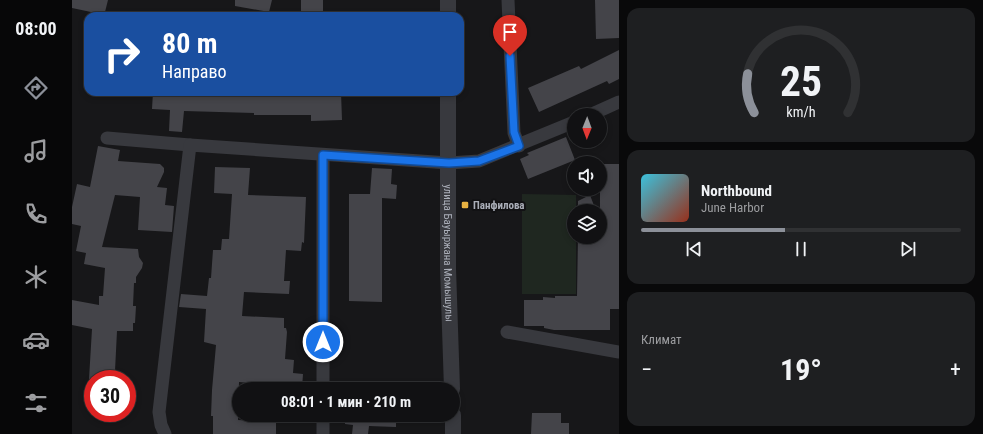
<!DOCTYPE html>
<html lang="ru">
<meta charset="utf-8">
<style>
:root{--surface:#111113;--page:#1e1f21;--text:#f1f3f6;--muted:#9c9da0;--line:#303133;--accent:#8c9099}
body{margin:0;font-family:"Roboto Condensed",sans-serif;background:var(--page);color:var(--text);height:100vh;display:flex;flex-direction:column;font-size:15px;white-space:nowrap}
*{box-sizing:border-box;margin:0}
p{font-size:13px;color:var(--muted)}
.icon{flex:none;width:22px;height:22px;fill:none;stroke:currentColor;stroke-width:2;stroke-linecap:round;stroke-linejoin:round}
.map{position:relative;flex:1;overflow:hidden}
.side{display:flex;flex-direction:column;gap:8px;padding:8px;background:#09090a;width:364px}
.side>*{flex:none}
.top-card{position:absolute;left:12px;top:12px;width:380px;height:84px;border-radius:12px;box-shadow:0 2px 6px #0003,0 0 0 1px var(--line);background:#1a4fa0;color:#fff;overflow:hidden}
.needle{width:26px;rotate:181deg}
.controls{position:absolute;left:495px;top:108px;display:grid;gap:8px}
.controls a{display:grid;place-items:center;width:40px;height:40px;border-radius:50%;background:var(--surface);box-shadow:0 2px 6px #0003,0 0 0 1px var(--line);font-size:20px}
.speed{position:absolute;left:12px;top:370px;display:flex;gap:8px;font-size:20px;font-weight:700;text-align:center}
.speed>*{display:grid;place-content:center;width:52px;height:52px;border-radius:50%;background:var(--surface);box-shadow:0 2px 6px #0003,0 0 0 1px var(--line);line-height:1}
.speed .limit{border:6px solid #d22;background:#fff;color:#111}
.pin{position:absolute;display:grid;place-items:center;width:34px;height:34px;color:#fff;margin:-41px -17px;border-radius:50% 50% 50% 0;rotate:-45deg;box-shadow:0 0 4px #0007}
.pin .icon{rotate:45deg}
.me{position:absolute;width:44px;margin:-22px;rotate:0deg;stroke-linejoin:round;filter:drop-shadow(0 0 3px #0008)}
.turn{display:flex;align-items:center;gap:14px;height:84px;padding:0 12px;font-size:18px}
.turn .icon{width:52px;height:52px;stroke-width:2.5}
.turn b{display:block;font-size:28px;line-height:34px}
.big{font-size:30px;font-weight:700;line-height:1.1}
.side .card{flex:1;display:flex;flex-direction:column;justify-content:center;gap:6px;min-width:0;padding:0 14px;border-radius:12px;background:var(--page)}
.side .dial{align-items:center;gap:0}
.dial svg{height:104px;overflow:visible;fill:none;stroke:var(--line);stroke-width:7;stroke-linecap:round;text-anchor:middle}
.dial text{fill:var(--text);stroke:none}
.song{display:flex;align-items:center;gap:12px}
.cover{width:48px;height:48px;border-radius:6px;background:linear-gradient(135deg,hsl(190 70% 55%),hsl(10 70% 35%))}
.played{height:4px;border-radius:2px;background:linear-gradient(90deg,var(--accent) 45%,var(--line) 45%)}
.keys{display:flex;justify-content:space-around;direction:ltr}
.heat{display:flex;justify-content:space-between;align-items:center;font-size:22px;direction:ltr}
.trip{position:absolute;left:160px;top:382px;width:228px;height:40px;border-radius:20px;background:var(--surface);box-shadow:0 2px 6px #0003,0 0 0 1px var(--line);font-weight:700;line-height:40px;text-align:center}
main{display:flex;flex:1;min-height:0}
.tab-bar{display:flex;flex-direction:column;width:72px;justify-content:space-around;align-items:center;background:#070708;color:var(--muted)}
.tab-bar .icon{width:28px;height:28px}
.tab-bar .active{color:var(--accent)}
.tab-bar b{font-size:18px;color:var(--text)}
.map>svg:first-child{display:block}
.green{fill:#1f2720}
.building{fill:#444449}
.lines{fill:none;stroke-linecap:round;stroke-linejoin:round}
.minor{stroke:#38393e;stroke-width:13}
.tertiary{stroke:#38393e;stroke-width:16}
.route-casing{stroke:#114b97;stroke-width:10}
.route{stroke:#1a73e8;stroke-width:7}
.poi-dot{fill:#e7b141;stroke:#121214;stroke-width:1.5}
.labels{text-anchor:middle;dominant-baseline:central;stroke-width:4;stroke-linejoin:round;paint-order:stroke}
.poi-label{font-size:11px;font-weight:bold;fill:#aaaeb8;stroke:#121214;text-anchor:start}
.street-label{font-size:11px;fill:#aaaeb8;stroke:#121214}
</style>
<main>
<nav class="tab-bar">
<b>08:00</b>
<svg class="icon active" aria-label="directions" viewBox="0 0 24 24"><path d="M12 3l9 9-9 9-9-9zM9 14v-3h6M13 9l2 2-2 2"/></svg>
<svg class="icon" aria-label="music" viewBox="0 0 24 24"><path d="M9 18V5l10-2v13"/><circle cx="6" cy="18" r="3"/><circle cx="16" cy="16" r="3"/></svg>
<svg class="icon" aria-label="phone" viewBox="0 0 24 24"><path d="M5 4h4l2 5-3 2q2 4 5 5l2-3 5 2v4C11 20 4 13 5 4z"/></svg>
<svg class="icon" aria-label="climate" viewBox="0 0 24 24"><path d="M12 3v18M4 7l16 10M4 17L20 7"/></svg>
<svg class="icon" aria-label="car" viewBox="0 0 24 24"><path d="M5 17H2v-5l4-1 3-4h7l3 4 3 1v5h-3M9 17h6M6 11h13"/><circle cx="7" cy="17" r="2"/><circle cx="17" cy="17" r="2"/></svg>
<svg class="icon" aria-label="filters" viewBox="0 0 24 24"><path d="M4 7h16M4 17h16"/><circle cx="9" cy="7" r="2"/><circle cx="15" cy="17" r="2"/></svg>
</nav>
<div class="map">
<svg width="547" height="434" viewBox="0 0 547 434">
<rect width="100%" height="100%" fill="#171719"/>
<path class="green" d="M450 194 504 195V211H502V237H504V294H450Z"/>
<g class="building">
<path d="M0 0H36L32 16H18L19 12 0 8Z"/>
<path d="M163 0H200L197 12 163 6Z"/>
<rect x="229" y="0" width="22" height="16"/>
<path d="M523 0H547V38L524 39Z"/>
<path d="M547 50V79L537 84 535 81 467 112 456 88 507 66 509 69Z"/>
<path d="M81 92H269L270 120 239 121V115H182V113L112 111 110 132 97 131 98 110 80 109Z"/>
<path d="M494 137 503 160 456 179 448 159 457 155 455 153Z"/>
<path d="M26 146 48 150 46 161 88 164 92 168V172L85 187 95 188 93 205 102 206 100 232 66 230 68 197 43 195 30 247 66 249 67 257 71 263 70 268 64 277V283H62L61 306H64L63 323H61V331H45L43 371H40V379H17L20 329 0 325V300L27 305V296H31L33 268 12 264 14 253 4 251 9 226 0 224V207L5 184 18 187Z"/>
<path d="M528 164H547V309H538V330H482L472 328V326H452V300H471V297L483 298V296H505L506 237H528Z"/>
<path d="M143 167 178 168 176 195 234 197 232 243 230 242 229 251 214 250 212 281H218L217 294 172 292 170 316 212 318V328H214L215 332 213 359 222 360 221 373 231 374 230 388 167 382 166 420 204 422V434H141V416H139L140 390 144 345 132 342 134 309 107 307 109 294 135 296 137 278H139L141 250H149L150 239H157L160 194 142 193Z"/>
<path d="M300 168 320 169 319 184 325 185 324 199 310 198V302L277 301V194H298Z"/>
<path d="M518 195 524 211H506V201Z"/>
<path d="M460 413H489V423H497V434H459Z"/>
<path d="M273 415H324V427L297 426 296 434H280L281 425 273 424Z"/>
</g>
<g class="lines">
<g class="minor">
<path d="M436 0 442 133 447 146"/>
<path d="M518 115 547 102"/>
<path d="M35 138 118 145"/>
<path d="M435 332 547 352"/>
<path d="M251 389V155"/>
<path d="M251 415V434"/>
<path d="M93 434 89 425 87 412 118 145 377 163 407 161 502 122"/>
</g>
<g class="tertiary">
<path d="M376 0V16"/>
<path id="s1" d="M376 92V268L380 389"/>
<path d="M381 415V434"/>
</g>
</g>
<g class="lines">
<g class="route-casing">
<path id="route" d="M251 342V155L377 163 407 161 447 146 442 132 438 56"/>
</g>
<use href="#route" class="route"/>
</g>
<rect class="poi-dot" x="389" y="201" width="8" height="8" rx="2"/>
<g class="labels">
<g class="poi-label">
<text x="401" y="205">Панфилова</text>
</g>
<g class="street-label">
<text stroke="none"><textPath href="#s1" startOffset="161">улица Бауыржана Момышулы</textPath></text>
</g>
</g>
</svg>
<div class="controls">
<a><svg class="needle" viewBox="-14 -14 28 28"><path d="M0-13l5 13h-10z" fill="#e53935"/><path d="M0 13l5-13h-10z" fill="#9c9da0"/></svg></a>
<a><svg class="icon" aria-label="sound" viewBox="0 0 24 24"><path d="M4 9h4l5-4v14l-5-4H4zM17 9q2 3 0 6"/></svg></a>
<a><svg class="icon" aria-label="layers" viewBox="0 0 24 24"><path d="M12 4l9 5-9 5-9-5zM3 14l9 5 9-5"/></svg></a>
</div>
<div class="speed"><div class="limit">30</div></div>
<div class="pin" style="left:438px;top:56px;background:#d93025"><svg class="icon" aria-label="arrive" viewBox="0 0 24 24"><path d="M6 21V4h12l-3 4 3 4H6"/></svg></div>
<svg class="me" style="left:251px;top:342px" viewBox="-20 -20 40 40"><circle r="17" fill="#1a73e8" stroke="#fff" stroke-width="3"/><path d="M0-11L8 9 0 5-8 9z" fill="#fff"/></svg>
<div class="trip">08:01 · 1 мин · 210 m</div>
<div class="top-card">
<div class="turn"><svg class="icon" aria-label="right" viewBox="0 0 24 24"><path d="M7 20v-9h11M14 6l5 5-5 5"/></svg><div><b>80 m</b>Направо</div></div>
</div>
</div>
<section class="side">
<div class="card dial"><svg viewBox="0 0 100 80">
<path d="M14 69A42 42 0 1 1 86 69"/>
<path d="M14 69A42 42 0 0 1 9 39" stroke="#8c9099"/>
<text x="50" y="56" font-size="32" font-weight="700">25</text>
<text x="50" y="72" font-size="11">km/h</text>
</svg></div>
<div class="card">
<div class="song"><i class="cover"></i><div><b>Northbound</b><p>June Harbor</p></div></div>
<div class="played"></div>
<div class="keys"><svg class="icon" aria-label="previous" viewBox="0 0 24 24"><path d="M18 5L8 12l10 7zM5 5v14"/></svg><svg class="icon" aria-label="pause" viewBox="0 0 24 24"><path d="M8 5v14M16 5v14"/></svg><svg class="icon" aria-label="next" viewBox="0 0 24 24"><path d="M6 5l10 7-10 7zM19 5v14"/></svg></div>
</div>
<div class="card"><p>Климат</p>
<div class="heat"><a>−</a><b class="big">19°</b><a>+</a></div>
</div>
</section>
</main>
